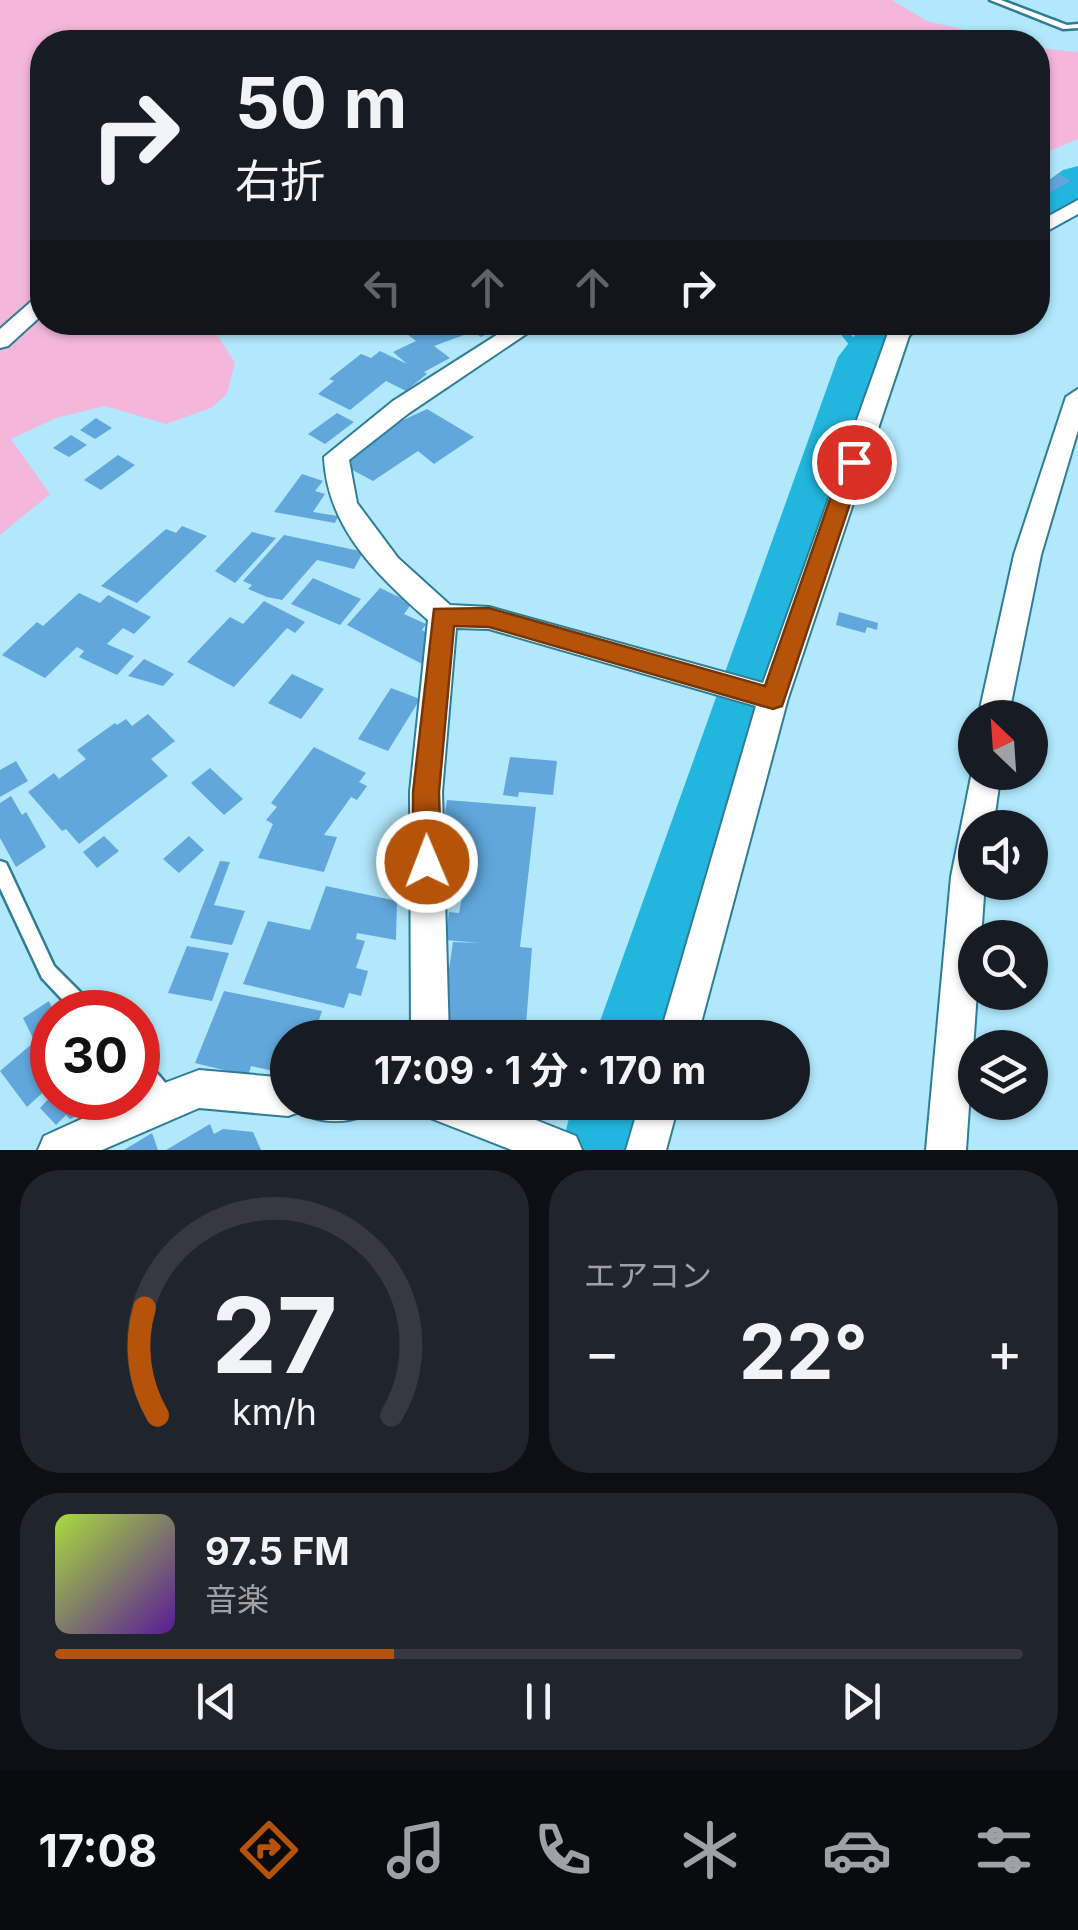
<!DOCTYPE html>
<html lang="ja">
<meta charset="utf-8">
<style>
:root{--surface:#171b24;--page:#20242c;--text:#f1f3f6;--muted:#9ea1a6;--line:#363941;--accent:#b45309}
body{margin:0;font-family:Inter,"Noto Sans JP",sans-serif;background:var(--page);color:var(--text);height:100vh;display:flex;flex-direction:column;font-size:38px;white-space:nowrap}
*{box-sizing:border-box;margin:0}
p{font-size:32px;color:var(--muted)}
.icon{flex:none;width:55px;height:55px;fill:none;stroke:currentColor;stroke-width:2;stroke-linecap:round;stroke-linejoin:round}
.map{position:relative;height:1150px;overflow:hidden}
.side{display:flex;flex-direction:column;gap:20px;padding:20px;background:#0d0f14;flex:1}
.side>*{flex:none}
.guide{position:absolute;left:30px;top:30px;width:1020px;height:305px;border-radius:40px;box-shadow:0 2px 8px #0004;background:#171b24;color:var(--text);overflow:hidden}
.needle{width:65px;rotate:335deg}
.buttons{position:absolute;left:958px;top:700px;display:grid;gap:20px}
.buttons a{display:grid;place-items:center;width:90px;height:90px;border-radius:50%;background:var(--surface);box-shadow:0 2px 8px #0004;font-size:50px}
.speed{position:absolute;left:30px;top:990px;display:flex;gap:20px;font-size:50px;font-weight:700;text-align:center}
.speed>*{display:grid;place-content:center;width:130px;height:130px;border-radius:50%;background:var(--surface);box-shadow:0 2px 8px #0004;line-height:1}
.speed .limit{border:15px solid #d22;background:#fff;color:#111}
.pin{position:absolute;display:grid;place-items:center;width:85px;height:85px;color:#fff;margin:-42px;border:5px solid #fff;border-radius:50%;box-shadow:0 2px 10px #0007}
.me{position:absolute;width:110px;margin:-55px;rotate:359deg;stroke-linejoin:round;filter:drop-shadow(0 0 8px #0008)}
.turn{display:flex;align-items:center;gap:35px;height:210px;padding:0 40px;font-size:45px}
.turn .icon{width:130px;height:130px;stroke-width:2.5}
.turn b{display:block;font-size:70px;line-height:85px}
.lanes{display:flex;align-items:center;height:95px;padding:0 40px;background:#0003;justify-content:center;gap:50px;direction:ltr}
.lanes .off{opacity:.35}
.big{font-size:75px;font-weight:700;line-height:1.1}
.side .widget{flex:1;display:flex;flex-direction:column;justify-content:center;gap:15px;min-width:0;padding:0 35px;border-radius:40px;background:var(--page)}
.side .dial{align-items:center;gap:0}
.dial svg{height:260px;overflow:visible;fill:none;stroke:var(--line);stroke-width:7;stroke-linecap:round;text-anchor:middle}
.dial text{fill:var(--text);stroke:none}
.song{display:flex;align-items:center;gap:30px}
.cover{width:120px;height:120px;border-radius:15px;background:linear-gradient(135deg,hsl(80 70% 55%),hsl(270 70% 35%))}
.played{height:10px;border-radius:5px;background:linear-gradient(90deg,var(--accent) 35%,var(--line) 35%)}
.keys{display:flex;justify-content:space-around;direction:ltr}
.heat{display:flex;justify-content:space-between;align-items:center;font-size:55px;direction:ltr}
.side .tiles{flex:1;display:grid;gap:20px;grid-template-columns:1fr 1fr}
.widget:last-child{grid-column:span 2}
.trip{position:absolute;left:270px;top:1020px;width:540px;height:100px;border-radius:50px;background:var(--surface);box-shadow:0 2px 8px #0004;font-weight:700;line-height:100px;text-align:center}
.menu{display:flex;height:160px;justify-content:space-around;align-items:center;background:#090b0e;color:var(--muted)}
.menu .icon{width:70px;height:70px}
.menu .selected{color:var(--accent)}
.menu b{font-size:45px;color:var(--text)}
.map>svg:first-child{display:block}
.green{fill:#f4b7dc}
.lines{fill:none;stroke-linecap:round;stroke-linejoin:round}
.stream{stroke:#22b6de;stroke-width:8}
.river{fill:#22b6de;fill-rule:evenodd}
.building{fill:#61a7dc}
.service-casing{stroke:#2f7d95;stroke-width:5}
.minor-casing{stroke:#2f7d95;stroke-width:4}
.service{fill:#fff;fill-rule:evenodd}
.minor{fill:#fff;fill-rule:evenodd}
.route{fill:#b45309;stroke:#753606;stroke-width:2.5}
</style>
<div class="map">
<svg width="1078" height="1150" viewBox="0 0 1078 1150">
<rect width="100%" height="100%" fill="#b1e8fc"/>
<g class="green">
<path d="M0 0H892L927 21 1016 42H42V322L210 323 235 363 227 394 211 408 166 424 105 406 56 418 11 439 50 494 0 535Z"/>
<path d="M1038 48 1078 52V139L1038 156Z"/>
</g>
<g class="lines">
<path class="stream" d="M836 322 864 357"/>
<g class="river">
<path d="M1078 166V200L1054 217 1038 221V188L1063 170Z"/>
<path d="M865 322H917L889 360 679 1038H594L838 357Z"/>
<path d="M573 1102H661L651 1150H561Z"/>
</g>
</g>
<g class="building">
<path d="M1059 174 1071 181 1051 192 1038 187Z"/>
<path d="M417 322 501 326 481 337 467 327 459 331 464 335 434 346 450 358 424 372 427 374 406 391 386 381 350 410 318 394 334 381 329 379 361 354 371 358 380 351 407 364 393 352 416 341 402 330Z"/>
<path d="M427 409 474 437 434 464 418 451 373 481 347 467 352 463 345 458 382 430Z"/>
<path d="M337 413 354 422 325 444 308 434Z"/>
<path d="M96 418 112 428 95 439 80 430Z"/>
<path d="M71 435 87 445 69 457 53 448Z"/>
<path d="M118 455 135 465 101 490 84 480Z"/>
<path d="M302 474 323 481 315 491 325 494 313 512 338 516 335 523 274 512Z"/>
<path d="M182 526 207 536 137 603 101 586 166 529 176 533Z"/>
<path d="M252 532 276 538 235 583 215 571Z"/>
<path d="M284 535 360 551 362 554 354 569 317 560 282 600 267 597 248 589 252 585 243 581Z"/>
<path d="M313 578 361 599 340 625 291 604Z"/>
<path d="M380 588 412 603 404 614 426 624 422 630 429 634 424 665 347 625Z"/>
<path d="M79 593 100 603 108 595 151 617 134 634 123 628 107 644 134 656 117 675 79 657 84 651 77 647 45 678 2 655 37 622 43 626Z"/>
<path d="M264 601 305 622 295 633 287 628 234 687 187 662 230 617 243 624Z"/>
<path d="M839 612 878 623 877 630 867 627 865 633 836 625Z"/>
<path d="M144 659 174 674 163 686 128 676Z"/>
<path d="M292 674 324 689 301 719 268 703Z"/>
<path d="M391 688 420 699 388 751 358 739Z"/>
<path d="M148 714 175 741 151 759 168 776 79 844 66 829 62 831 28 792 54 773 59 779 86 759 77 750 115 723 117 725 126 719 132 726Z"/>
<path d="M314 747 366 773 359 782 367 786 357 800 351 797 324 835 337 837 324 872 258 858 273 824 266 820 277 807 271 803Z"/>
<path d="M510 757 557 761 553 795 519 792 518 797 503 795Z"/>
<path d="M16 761 28 781 0 797V770Z"/>
<path d="M210 768 243 799 224 815 191 783Z"/>
<path d="M11 796 22 815 26 812 46 847 16 867 0 838V803Z"/>
<path d="M447 800 536 807 520 947 532 948 525 1038H446L444 1002 453 942 480 943 445 940 449 912 459 913 463 893 439 891 437 863Z"/>
<path d="M104 836 119 851 97 868 83 852Z"/>
<path d="M189 836 204 850 179 873 163 859Z"/>
<path d="M220 861 230 862 214 905 245 911 232 945 190 938Z"/>
<path d="M326 886 397 901 396 940 357 933 356 939 365 941 356 968 368 971 361 996 349 993 344 1008 243 984 268 921 310 930Z"/>
<path d="M187 946 229 953 212 1001 168 993Z"/>
<path d="M224 991 322 1011 313 1038H288V1074L251 1066 248 1076 195 1063Z"/>
<path d="M49 1001 54 1012 42 1021 47 1031 34 1040 23 1018Z"/>
<path d="M40 1037 52 1053V1084L27 1107 0 1071Z"/>
<path d="M52 1095V1098H111L70 1119 66 1115 56 1125 40 1108Z"/>
<path d="M210 1124 214 1134 223 1129 253 1132 261 1150H166Z"/>
<path d="M152 1133 158 1150H124Z"/>
</g>
<g class="lines">
<g class="service-casing">
<g id="service">
<path d="M990 0H1001L1067 25 1078 24V28L1063 29Z"/>
<path d="M0 861 6 863 54 966 93 1005 95 1012H74L42 978 0 888Z"/>
<path d="M138 1059C152 1065 168 1084 174 1098L171 1105 164 1108 157 1105 138 1083Z"/>
</g>
</g>
<g class="minor-casing">
<g id="minor">
<path d="M1078 200V214L1038 236V222Z"/>
<path d="M42 297V315L8 346 0 348V329L34 299Z"/>
<path d="M517 322H544L409 413 349 460 357 503 398 558 450 605 489 607 763 683 888 333 898 322H923L909 336 788 698 697 1038H659L756 706 489 629 456 628 442 792 449 1038H411L410 792 428 620C378 576 327 528 324 457L393 401Z"/>
<path d="M1078 389V430L1041 555 1008 718H978L1014 555 1066 397Z"/>
<path d="M974 762 975 772H1001L993 828H975V882H985L981 938H975L977 992 966 1150H926L951 877Z"/>
<path d="M199 1070 288 1078V1102H368L363 1116C344 1123 327 1123 308 1116L304 1105 302 1111 288 1116 199 1108 102 1150H38L44 1136 128 1098H138V1093Z"/>
<path d="M420 1102H490L576 1136 582 1150H512L425 1116Z"/>
<path d="M640 1102H679L666 1150H626Z"/>
</g>
</g>
<use href="#service" class="service"/>
<use href="#minor" class="minor"/>
</g>
<path class="route" d="M854 454 864 462 782 706 773 709 489 627 454 626 439 792 441 862 437 871 427 875 417 871 413 862V792L434 609 489 608 765 686 843 462Z"/>
</svg>
<div class="buttons">
<a><svg class="needle" viewBox="-14 -14 28 28"><path d="M0-13l5 13h-10z" fill="#e53935"/><path d="M0 13l5-13h-10z" fill="#9ea1a6"/></svg></a>
<a><svg class="icon" aria-label="sound" viewBox="0 0 24 24"><path d="M4 9h4l5-4v14l-5-4H4zM17 9q2 3 0 6"/></svg></a>
<a><svg class="icon" aria-label="search" viewBox="0 0 24 24"><circle cx="10" cy="10" r="6"/><path d="M15 15l6 6"/></svg></a>
<a><svg class="icon" aria-label="layers" viewBox="0 0 24 24"><path d="M12 4l9 5-9 5-9-5zM3 14l9 5 9-5"/></svg></a>
</div>
<div class="speed"><div class="limit">30</div></div>
<div class="pin" style="left:854px;top:462px;background:#d93025"><svg class="icon" aria-label="arrive" viewBox="0 0 24 24"><path d="M6 21V4h12l-3 4 3 4H6"/></svg></div>
<svg class="me" style="left:427px;top:862px" viewBox="-20 -20 40 40"><circle r="17" fill="#b45309" stroke="#fff" stroke-width="3"/><path d="M0-11L8 9 0 5-8 9z" fill="#fff"/></svg>
<div class="trip">17:09 · 1 分 · 170 m</div>
<div class="guide">
<div class="turn"><svg class="icon" aria-label="right" viewBox="0 0 24 24"><path d="M7 20v-9h11M14 6l5 5-5 5"/></svg><div><b>50 m</b>右折</div></div>
<div class="lanes"><svg class="icon off" aria-label="left" viewBox="0 0 24 24"><path d="M17 20v-9H6M10 6l-5 5 5 5"/></svg><svg class="icon off" aria-label="ahead" viewBox="0 0 24 24"><path d="M12 20V5M6 11l6-6 6 6"/></svg><svg class="icon off" aria-label="ahead" viewBox="0 0 24 24"><path d="M12 20V5M6 11l6-6 6 6"/></svg><svg class="icon" aria-label="right" viewBox="0 0 24 24"><path d="M7 20v-9h11M14 6l5 5-5 5"/></svg></div>
</div>
</div>
<section class="side">
<div class="tiles">
<div class="widget dial"><svg viewBox="0 0 100 80">
<path d="M14 69A42 42 0 1 1 86 69"/>
<path d="M14 69A42 42 0 0 1 10 36" stroke="#b45309"/>
<text x="50" y="56" font-size="32" font-weight="700">27</text>
<text x="50" y="72" font-size="11">km/h</text>
</svg></div>
<div class="widget"><p>エアコン</p>
<div class="heat"><a>−</a><b class="big">22°</b><a>+</a></div>
</div>
<div class="widget">
<div class="song"><i class="cover"></i><div><b>97.5 FM</b><p>音楽</p></div></div>
<div class="played"></div>
<div class="keys"><svg class="icon" aria-label="previous" viewBox="0 0 24 24"><path d="M18 5L8 12l10 7zM5 5v14"/></svg><svg class="icon" aria-label="pause" viewBox="0 0 24 24"><path d="M8 5v14M16 5v14"/></svg><svg class="icon" aria-label="next" viewBox="0 0 24 24"><path d="M6 5l10 7-10 7zM19 5v14"/></svg></div>
</div>
</div>
</section>
<nav class="menu">
<b>17:08</b>
<svg class="icon selected" aria-label="directions" viewBox="0 0 24 24"><path d="M12 3l9 9-9 9-9-9zM9 14v-3h6M13 9l2 2-2 2"/></svg>
<svg class="icon" aria-label="music" viewBox="0 0 24 24"><path d="M9 18V5l10-2v13"/><circle cx="6" cy="18" r="3"/><circle cx="16" cy="16" r="3"/></svg>
<svg class="icon" aria-label="phone" viewBox="0 0 24 24"><path d="M5 4h4l2 5-3 2q2 4 5 5l2-3 5 2v4C11 20 4 13 5 4z"/></svg>
<svg class="icon" aria-label="climate" viewBox="0 0 24 24"><path d="M12 3v18M4 7l16 10M4 17L20 7"/></svg>
<svg class="icon" aria-label="car" viewBox="0 0 24 24"><path d="M5 17H2v-5l4-1 3-4h7l3 4 3 1v5h-3M9 17h6M6 11h13"/><circle cx="7" cy="17" r="2"/><circle cx="17" cy="17" r="2"/></svg>
<svg class="icon" aria-label="filters" viewBox="0 0 24 24"><path d="M4 7h16M4 17h16"/><circle cx="9" cy="7" r="2"/><circle cx="15" cy="17" r="2"/></svg>
</nav>
